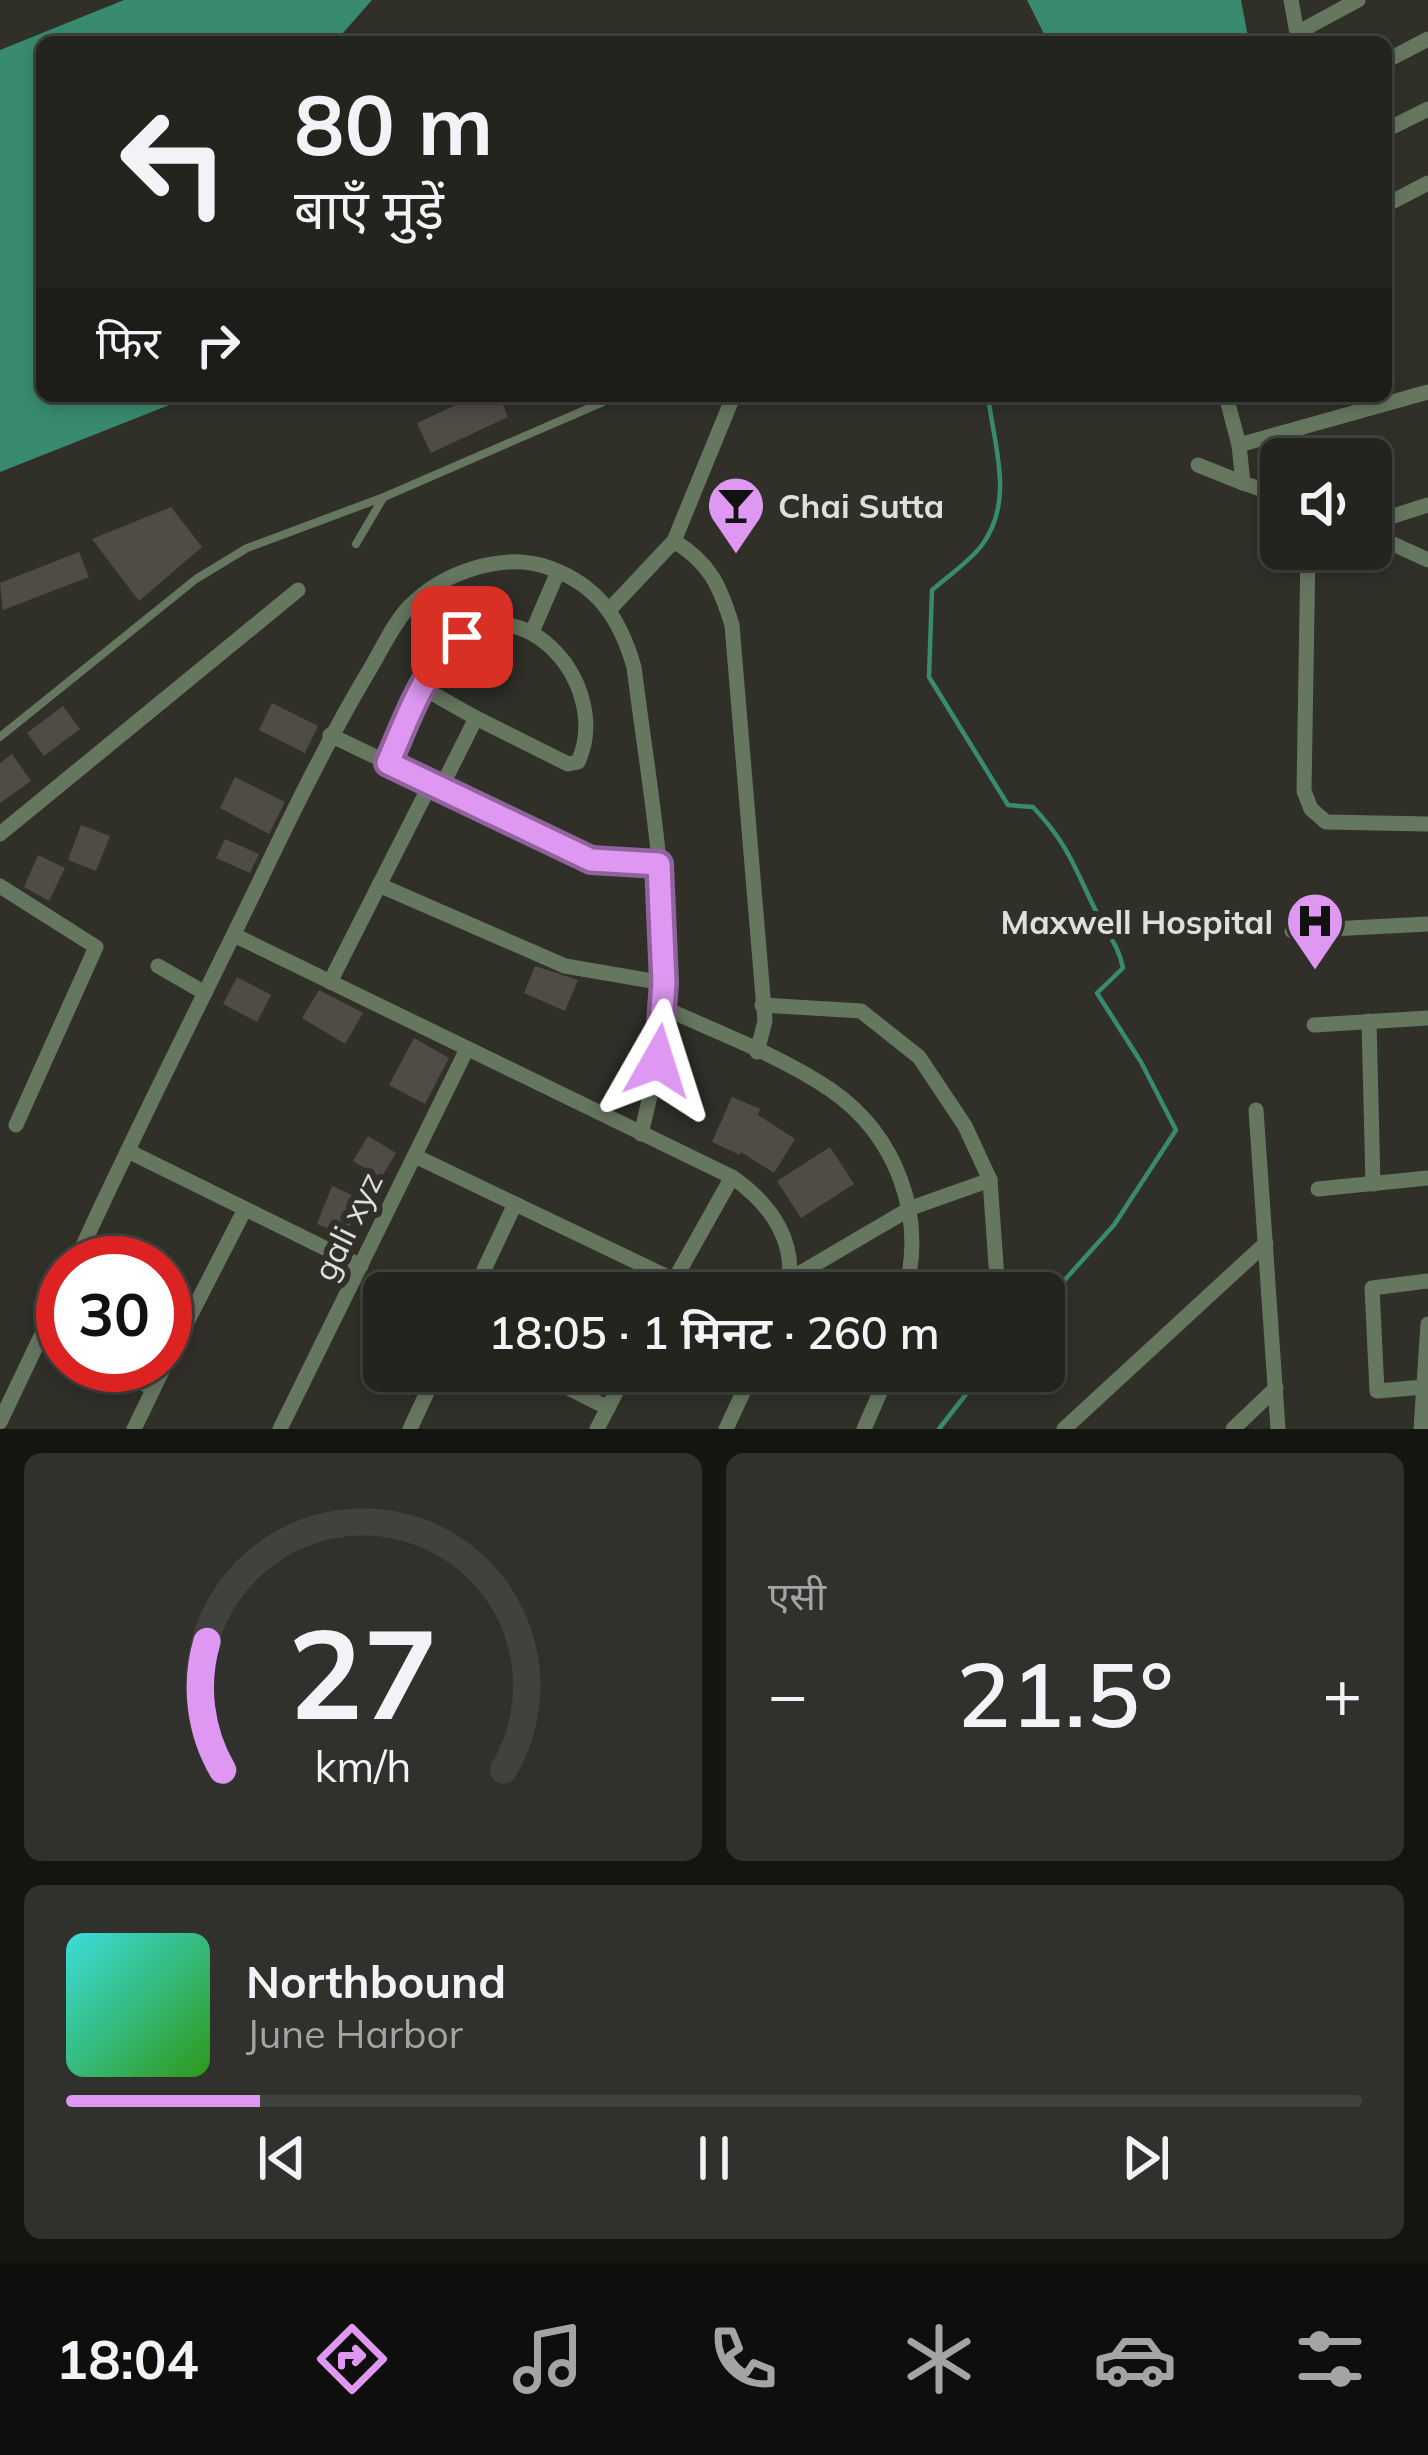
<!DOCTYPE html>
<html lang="hi">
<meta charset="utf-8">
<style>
:root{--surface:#24241f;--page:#30302c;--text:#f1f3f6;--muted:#a3a4a4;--line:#41413d;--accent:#de98f2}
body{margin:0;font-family:Mulish,"Noto Sans Devanagari",sans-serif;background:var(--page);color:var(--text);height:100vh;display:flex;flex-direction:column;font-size:45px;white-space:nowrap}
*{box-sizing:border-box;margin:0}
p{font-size:39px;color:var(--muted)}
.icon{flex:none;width:66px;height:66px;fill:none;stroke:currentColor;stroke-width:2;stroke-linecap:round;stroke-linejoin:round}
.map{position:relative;height:1429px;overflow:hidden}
.details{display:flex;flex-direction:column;gap:24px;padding:24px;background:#141411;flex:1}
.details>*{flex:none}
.banner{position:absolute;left:36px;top:36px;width:1356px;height:366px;border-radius:18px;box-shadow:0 6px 18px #0003,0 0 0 3px var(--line);background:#24241f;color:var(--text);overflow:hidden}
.tools{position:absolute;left:1260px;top:438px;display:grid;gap:24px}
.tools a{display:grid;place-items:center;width:132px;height:132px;border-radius:18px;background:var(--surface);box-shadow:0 6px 18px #0003,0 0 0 3px var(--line);font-size:60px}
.speed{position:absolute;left:36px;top:1236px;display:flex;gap:24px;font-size:60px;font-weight:700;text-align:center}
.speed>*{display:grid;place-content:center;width:156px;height:156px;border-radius:50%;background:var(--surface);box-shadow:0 6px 18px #0003,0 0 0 3px var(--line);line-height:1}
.speed .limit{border:18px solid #d22;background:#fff;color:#111}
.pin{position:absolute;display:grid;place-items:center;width:102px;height:102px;color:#fff;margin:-51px;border-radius:24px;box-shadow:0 6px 18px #0006}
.me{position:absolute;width:132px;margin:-66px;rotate:6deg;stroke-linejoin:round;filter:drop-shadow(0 0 9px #0008)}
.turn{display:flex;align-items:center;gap:42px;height:252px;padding:0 60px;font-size:54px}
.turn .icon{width:156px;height:156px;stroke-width:2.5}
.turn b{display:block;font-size:84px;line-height:102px}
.then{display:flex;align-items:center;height:114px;padding:0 60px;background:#0003;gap:24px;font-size:45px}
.big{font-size:90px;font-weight:600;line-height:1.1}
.details .tile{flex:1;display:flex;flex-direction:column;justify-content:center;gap:18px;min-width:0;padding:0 42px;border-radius:18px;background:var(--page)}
.details .dial{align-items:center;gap:0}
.dial svg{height:312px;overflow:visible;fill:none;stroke:var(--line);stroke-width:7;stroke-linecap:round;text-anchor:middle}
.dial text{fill:var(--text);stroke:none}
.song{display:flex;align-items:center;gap:36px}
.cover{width:144px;height:144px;border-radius:18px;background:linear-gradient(135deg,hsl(180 70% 55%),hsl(110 70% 35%))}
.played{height:12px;border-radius:6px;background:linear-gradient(90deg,var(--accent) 15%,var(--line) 15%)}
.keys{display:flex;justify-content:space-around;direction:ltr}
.heat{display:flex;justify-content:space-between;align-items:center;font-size:66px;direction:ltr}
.details .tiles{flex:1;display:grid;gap:24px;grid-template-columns:1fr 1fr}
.tile:last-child{grid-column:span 2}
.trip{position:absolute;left:363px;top:1272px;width:702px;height:120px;border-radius:18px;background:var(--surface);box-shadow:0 6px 18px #0003,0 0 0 3px var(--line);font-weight:600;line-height:120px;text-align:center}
.dock{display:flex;height:192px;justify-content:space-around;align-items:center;background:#0e0e0c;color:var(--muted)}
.dock .icon{width:84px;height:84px}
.dock .current{color:var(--accent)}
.dock b{font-size:54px;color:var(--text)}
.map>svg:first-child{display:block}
.water{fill:#388b6f}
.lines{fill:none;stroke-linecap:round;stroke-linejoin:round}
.stream{stroke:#388b6f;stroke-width:4.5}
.building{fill:#4f4b45}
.lane{stroke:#667760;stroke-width:8}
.street{stroke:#667760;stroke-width:15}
.route-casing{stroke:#90639d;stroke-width:30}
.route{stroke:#de98f2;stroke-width:21}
.labels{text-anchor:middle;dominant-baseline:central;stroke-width:12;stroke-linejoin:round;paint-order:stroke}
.poi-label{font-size:33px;font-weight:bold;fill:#e0e0db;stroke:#303029;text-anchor:start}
.street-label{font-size:33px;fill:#e0e0db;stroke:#303029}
</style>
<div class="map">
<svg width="1428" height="1429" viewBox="0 0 1428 1429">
<rect width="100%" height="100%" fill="#303029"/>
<g class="water">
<path d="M124 0H372L335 42H42V396H192L0 472V50Z"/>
<path d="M1027 0H1241L1249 42H1048Z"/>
</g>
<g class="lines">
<g class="stream">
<path d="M988 396C994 446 1015 500 982 545 969 562 948 576 932 590L929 677 1008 805 1033 807C1070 846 1075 870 1098 915 1108 934 1119 947 1123 968L1097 993 1141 1062 1176 1130 1114 1225 1044 1303"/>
<path d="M939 1429 984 1371"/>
</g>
</g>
<g class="building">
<path d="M475 396H499L508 417 431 453 417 423Z"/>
<path d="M171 507 202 547 139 601 92 539Z"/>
<path d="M79 552 89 577 3 610 0 583Z"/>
<path d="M272 703 318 726 305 753 259 730Z"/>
<path d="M63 706 80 729 44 756 27 733Z"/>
<path d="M12 754 31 781 0 803V763Z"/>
<path d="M235 777 285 802 269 834 220 808Z"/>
<path d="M81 825 110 836 96 871 68 860Z"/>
<path d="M225 839 259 854 250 873 216 858Z"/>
<path d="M38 855 65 868 49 901 24 887Z"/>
<path d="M535 966 578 980 565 1011 524 993Z"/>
<path d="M237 977 271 995 257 1022 223 1004Z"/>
<path d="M319 990 363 1013 345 1044 302 1018Z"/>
<path d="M414 1038 449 1058 425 1104 389 1085Z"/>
<path d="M732 1097 760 1109 758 1115 795 1139 774 1173 741 1152 740 1155 712 1142Z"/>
<path d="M368 1136 396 1153 381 1178 353 1161Z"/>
<path d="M830 1147 854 1184 801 1218 777 1181Z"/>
<path d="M332 1186 361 1199 346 1236 317 1224Z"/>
</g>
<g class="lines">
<g class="lane">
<path d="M356 544 383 498"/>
<path d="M0 737 196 579 247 548 384 497 617 396"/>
</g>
<g class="street">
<path d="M1291 0 1297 33 1358 0"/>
<path d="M1386 61 1428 39"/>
<path d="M1386 130 1428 109"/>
<path d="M1386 205 1428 183"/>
<path d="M1226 396 1239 445 1243 483 1281 496"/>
<path d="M1239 445 1428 392"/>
<path d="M1198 465 1243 483"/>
<path d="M1371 523 1428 505"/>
<path d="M1371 534 1428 560"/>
<path d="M674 541C710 563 720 586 732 625L765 1021 757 1052"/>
<path d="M1308 549 1304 791 1311 809 1326 822 1428 824"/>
<path d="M610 609 674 541 733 397"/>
<path d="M532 632 558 572"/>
<path d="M421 687 476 718"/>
<path d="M330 735 591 860 659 864"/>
<path d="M388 763C404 727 417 685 442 655 511 570 615 681 578 762L568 764 476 718 441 788"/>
<path d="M0 834 298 590"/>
<path d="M379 885 565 966 664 983"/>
<path d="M0 886 96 947 16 1125"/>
<path d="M1292 931 1428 924"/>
<path d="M234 935 732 1177C771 1204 799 1243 787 1293"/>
<path d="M158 966 205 993"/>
<path d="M330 982 431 783"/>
<path d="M762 1005 861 1011 919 1057 965 1126 990 1180 998 1293"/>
<path d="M664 1008C717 1032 783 1057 831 1090 897 1136 926 1216 905 1293"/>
<path d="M1369 1021 1373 1184"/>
<path d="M1314 1025 1428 1018"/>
<path d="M1256 1110 1278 1429"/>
<path d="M128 1151 361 1266"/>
<path d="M415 1156 674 1280"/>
<path d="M1318 1189 1428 1178"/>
<path d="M75 1263C135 1130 202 1001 265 870 298 801 331 734 370 669 382 649 393 624 409 607 443 572 504 551 550 568 599 586 620 619 634 667 648 779 670 894 664 1007 662 1051 651 1092 641 1134"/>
<path d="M790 1279 911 1208 990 1180"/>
<path d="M473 1293 515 1204"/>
<path d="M667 1293 732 1177"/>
<path d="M42 1337 63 1346"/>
<path d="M104 1365 153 1388"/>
<path d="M165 1365 244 1211"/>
<path d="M535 1371 608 1408"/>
<path d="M1424 1387 1377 1391 1372 1288 1428 1281"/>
<path d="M0 1422 63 1290"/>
<path d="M134 1429 165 1365"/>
<path d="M280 1429 467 1049"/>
<path d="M410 1429 437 1371"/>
<path d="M597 1429 627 1371"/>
<path d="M726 1429 753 1371"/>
<path d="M864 1429 885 1381V1371"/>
<path d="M1064 1429 1266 1243"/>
<path d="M1233 1429 1276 1388"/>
<path d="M1421 1429 1428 1324"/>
</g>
</g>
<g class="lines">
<g class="route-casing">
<path id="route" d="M462 637C423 669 408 717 388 763L591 860 659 864 664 983 658 1061"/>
</g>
<use href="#route" class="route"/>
</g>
<defs>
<g id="bar-pin" transform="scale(3)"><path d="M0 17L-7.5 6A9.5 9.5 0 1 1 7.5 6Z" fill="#de98f2" stroke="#303029"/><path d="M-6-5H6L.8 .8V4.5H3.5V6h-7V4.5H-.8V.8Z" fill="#111"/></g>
<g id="hospital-pin" transform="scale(3)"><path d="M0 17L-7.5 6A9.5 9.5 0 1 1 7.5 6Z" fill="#de98f2" stroke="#303029"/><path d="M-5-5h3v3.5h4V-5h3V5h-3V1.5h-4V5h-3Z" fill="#111"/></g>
</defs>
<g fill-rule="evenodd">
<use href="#bar-pin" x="736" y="505"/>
<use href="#hospital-pin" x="1315" y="921"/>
</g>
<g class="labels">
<g class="poi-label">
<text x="778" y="505">Chai Sutta</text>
<text x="1273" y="921" text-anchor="end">Maxwell Hospital</text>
</g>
<g class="street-label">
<text transform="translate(347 1226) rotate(-64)">gali xyz</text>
</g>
</g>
</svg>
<div class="tools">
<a><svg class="icon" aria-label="sound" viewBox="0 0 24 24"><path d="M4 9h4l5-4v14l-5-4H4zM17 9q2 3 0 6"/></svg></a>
</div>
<div class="speed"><div class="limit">30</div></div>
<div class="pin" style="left:462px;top:637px;background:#d93025"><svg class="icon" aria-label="arrive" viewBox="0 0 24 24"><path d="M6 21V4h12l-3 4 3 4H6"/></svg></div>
<svg class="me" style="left:658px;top:1061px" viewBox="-20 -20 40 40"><path d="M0-17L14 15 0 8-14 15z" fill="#de98f2" stroke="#fff" stroke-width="4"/></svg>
<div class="trip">18:05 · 1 मिनट · 260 m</div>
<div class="banner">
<div class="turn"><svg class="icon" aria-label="left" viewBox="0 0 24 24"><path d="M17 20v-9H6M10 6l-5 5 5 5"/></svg><div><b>80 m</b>बाएँ मुड़ें</div></div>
<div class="then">फिर<svg class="icon" aria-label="right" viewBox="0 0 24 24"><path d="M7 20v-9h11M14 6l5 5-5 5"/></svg></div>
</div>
</div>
<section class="details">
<div class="tiles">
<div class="tile dial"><svg viewBox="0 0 100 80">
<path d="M14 69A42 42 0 1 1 86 69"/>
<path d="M14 69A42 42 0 0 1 10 36" stroke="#de98f2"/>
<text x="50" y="56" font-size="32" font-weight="700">27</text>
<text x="50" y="72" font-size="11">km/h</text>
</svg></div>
<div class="tile"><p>एसी</p>
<div class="heat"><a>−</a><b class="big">21.5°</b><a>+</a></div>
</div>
<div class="tile">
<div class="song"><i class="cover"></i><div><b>Northbound</b><p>June Harbor</p></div></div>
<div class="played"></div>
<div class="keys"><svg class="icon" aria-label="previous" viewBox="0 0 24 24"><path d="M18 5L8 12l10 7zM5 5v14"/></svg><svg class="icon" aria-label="pause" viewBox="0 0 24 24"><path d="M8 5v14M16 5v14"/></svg><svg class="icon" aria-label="next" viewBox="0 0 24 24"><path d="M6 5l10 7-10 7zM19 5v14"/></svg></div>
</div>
</div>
</section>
<nav class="dock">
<b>18:04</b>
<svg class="icon current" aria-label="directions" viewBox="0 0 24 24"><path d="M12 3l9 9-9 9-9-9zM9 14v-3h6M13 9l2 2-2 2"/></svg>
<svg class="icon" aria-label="music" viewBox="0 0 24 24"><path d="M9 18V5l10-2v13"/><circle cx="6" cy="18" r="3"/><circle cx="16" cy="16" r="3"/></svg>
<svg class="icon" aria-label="phone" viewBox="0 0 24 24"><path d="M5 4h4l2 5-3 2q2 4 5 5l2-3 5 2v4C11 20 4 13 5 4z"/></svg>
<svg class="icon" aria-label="climate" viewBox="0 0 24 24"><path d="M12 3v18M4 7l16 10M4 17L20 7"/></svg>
<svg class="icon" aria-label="car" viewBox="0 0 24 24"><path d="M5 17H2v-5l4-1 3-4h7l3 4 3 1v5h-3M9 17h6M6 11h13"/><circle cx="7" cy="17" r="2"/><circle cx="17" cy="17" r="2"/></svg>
<svg class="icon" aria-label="filters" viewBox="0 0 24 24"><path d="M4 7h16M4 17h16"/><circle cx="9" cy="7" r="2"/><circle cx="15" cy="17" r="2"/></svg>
</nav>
